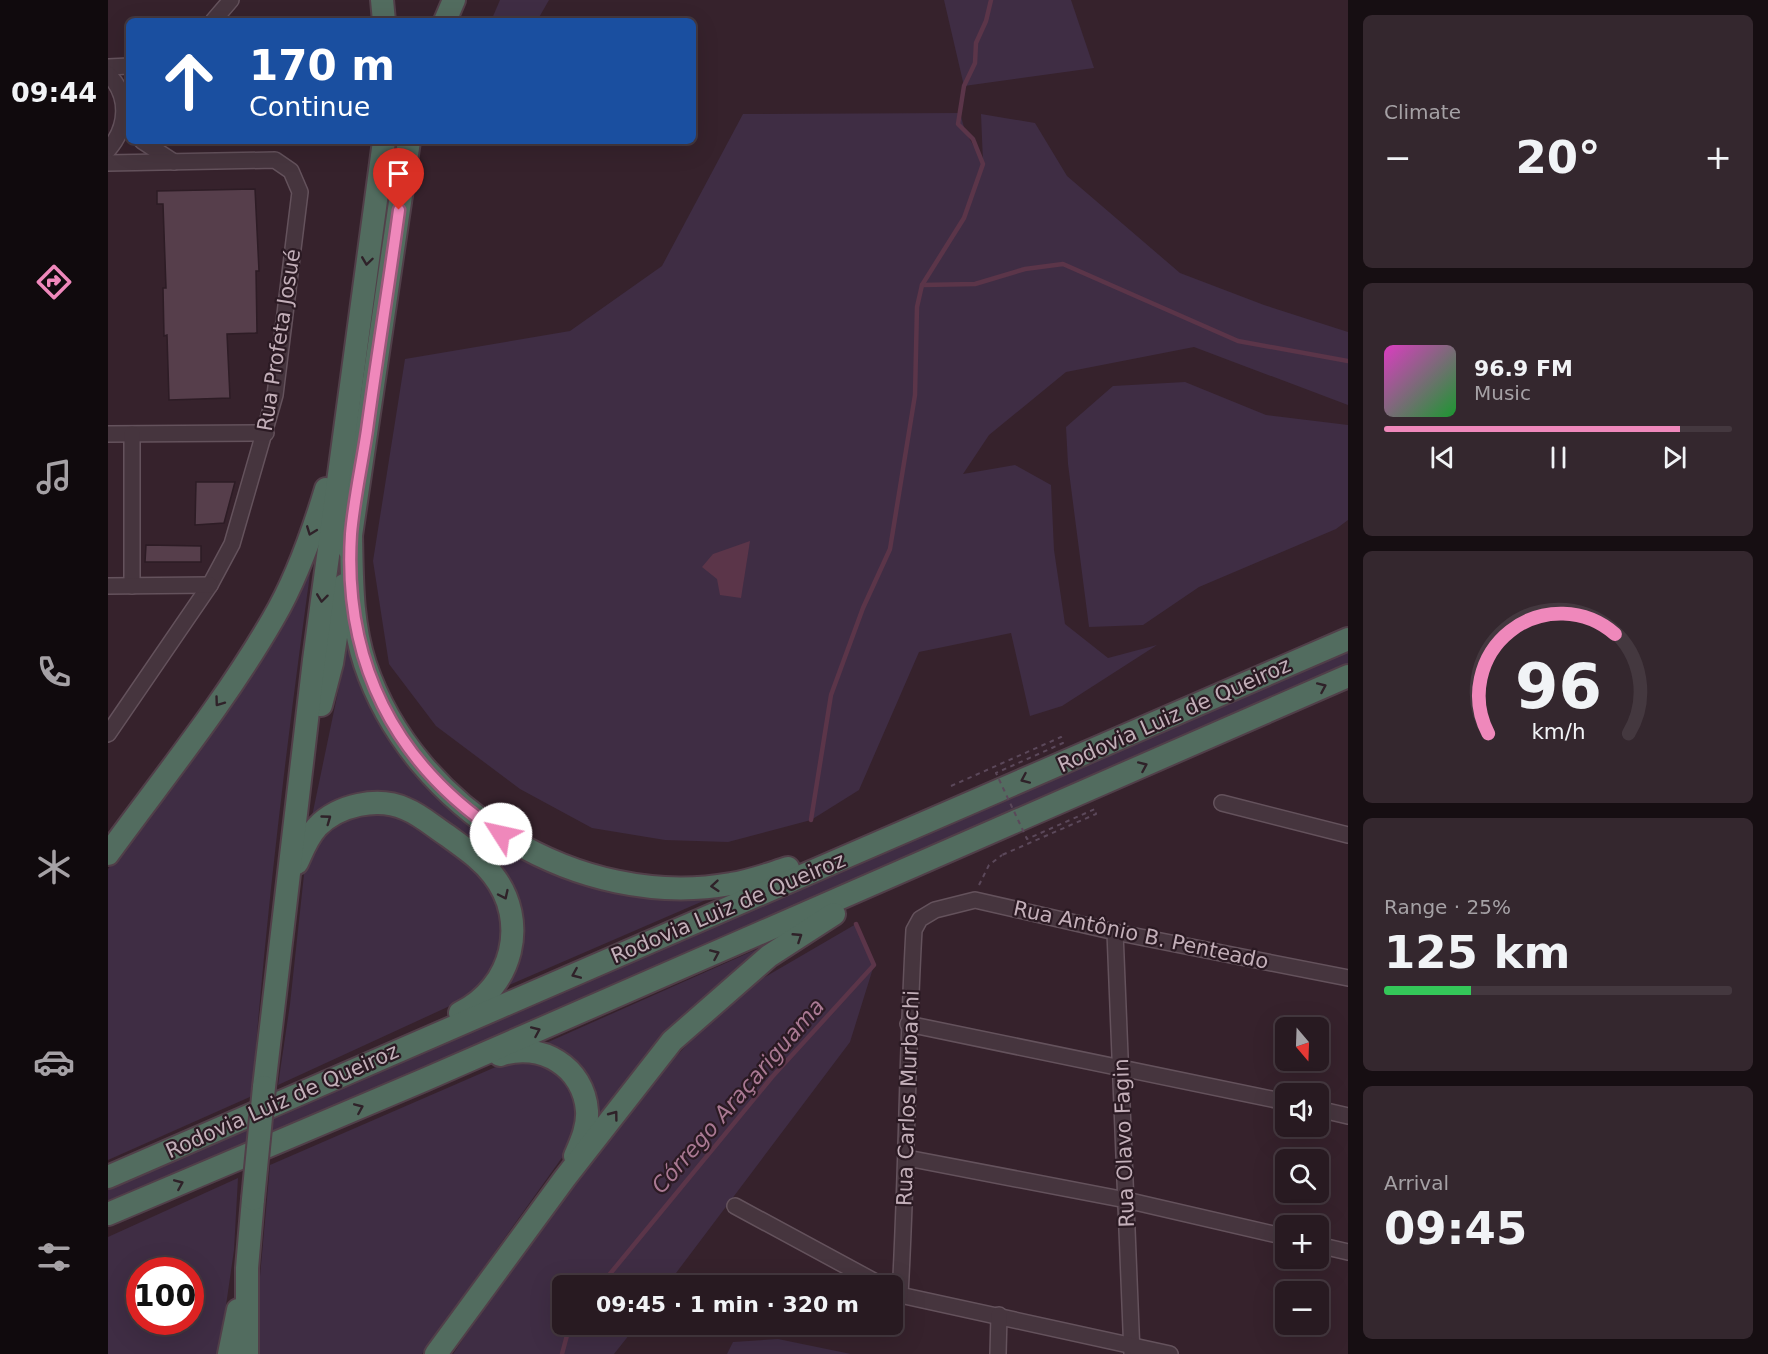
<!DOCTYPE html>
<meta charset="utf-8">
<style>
:root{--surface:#281a21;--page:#34272e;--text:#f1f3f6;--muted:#a5a1a5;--line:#44383f;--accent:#ef88bb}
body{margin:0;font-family:"DejaVu Sans",sans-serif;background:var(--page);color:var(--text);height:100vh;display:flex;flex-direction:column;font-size:22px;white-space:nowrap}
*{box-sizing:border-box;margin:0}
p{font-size:20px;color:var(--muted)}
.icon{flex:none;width:33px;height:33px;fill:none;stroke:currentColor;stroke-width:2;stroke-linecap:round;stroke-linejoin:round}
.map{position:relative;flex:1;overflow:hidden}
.drawer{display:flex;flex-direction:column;gap:15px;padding:15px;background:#160e12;width:420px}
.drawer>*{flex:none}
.banner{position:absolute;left:18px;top:18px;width:570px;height:126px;border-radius:9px;box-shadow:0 6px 24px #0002,0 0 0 2px var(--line);background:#1a4fa0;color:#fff;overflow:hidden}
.needle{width:39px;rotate:161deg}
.buttons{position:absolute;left:1167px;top:1017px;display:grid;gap:12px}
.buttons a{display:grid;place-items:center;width:54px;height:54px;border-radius:9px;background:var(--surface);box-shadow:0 6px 24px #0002,0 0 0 2px var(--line);font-size:30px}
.speed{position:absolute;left:18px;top:1257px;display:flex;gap:12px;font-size:30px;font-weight:700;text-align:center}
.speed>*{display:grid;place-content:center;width:78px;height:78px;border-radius:50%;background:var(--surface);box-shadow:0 6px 24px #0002,0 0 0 2px var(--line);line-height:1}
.speed .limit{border:9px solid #d22;background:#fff;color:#111}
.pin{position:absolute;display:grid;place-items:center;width:51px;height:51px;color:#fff;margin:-62px -26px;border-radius:50% 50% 50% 0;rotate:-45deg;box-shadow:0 0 6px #0007}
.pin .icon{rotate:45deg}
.me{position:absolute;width:66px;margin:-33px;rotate:305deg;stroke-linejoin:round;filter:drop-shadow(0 0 4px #0008)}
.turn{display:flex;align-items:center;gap:21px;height:126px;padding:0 24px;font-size:27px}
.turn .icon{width:78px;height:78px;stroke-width:2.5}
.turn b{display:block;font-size:42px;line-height:51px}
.big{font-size:45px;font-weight:600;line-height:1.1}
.drawer .tile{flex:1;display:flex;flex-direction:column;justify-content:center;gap:9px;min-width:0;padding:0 21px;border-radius:9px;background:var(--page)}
.drawer .dial{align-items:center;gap:0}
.dial svg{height:156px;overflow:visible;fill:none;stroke:var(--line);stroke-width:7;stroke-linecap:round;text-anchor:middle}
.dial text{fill:var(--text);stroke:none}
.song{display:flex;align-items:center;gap:18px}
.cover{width:72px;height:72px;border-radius:9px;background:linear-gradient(135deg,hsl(310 70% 55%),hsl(130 70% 35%))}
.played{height:6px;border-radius:3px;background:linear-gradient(90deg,var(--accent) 85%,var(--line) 85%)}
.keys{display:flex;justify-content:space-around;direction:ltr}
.heat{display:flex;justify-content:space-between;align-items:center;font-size:33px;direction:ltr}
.charge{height:9px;border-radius:4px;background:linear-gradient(90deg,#34c759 25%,var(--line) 0)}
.trip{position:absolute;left:444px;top:1275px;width:351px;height:60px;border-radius:9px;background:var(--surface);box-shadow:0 6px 24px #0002,0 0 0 2px var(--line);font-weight:600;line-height:60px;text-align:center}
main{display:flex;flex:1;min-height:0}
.dock{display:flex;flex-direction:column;width:108px;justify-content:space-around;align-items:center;background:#100a0d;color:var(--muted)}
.dock .icon{width:42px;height:42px}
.dock .selected{color:var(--accent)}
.dock b{font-size:27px;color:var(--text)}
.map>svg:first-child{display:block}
.green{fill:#3f2d44;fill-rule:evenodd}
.water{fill:#5b3549}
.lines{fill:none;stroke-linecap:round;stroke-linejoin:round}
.stream{stroke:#5b3549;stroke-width:4.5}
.building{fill:#563e4b;stroke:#2d1c25;stroke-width:1.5}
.minor-casing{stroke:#64525c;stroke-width:18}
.highway-casing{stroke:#513f49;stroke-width:26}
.path{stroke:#5b485a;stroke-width:2;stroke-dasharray:4.5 4.5;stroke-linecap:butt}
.minor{stroke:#46353e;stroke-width:15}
.highway{stroke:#526c5f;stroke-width:22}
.highway-bridge-casing{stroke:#513f49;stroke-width:26;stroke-linecap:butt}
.path-bridge{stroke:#5b485a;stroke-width:2;stroke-dasharray:4.5 4.5;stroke-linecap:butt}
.highway-bridge{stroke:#526c5f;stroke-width:22}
.oneway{stroke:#2f2229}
.route-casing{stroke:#9b587a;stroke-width:15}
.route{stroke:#ef88bb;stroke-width:10}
.labels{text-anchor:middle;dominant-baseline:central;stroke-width:4.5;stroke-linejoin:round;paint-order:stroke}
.street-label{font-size:21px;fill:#c3afb9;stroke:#2b1a23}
.water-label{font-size:22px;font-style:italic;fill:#aa7993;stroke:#2b1a23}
</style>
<main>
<nav class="dock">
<b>09:44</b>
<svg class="icon selected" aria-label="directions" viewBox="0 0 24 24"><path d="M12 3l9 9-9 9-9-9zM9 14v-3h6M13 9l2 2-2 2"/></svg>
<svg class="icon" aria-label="music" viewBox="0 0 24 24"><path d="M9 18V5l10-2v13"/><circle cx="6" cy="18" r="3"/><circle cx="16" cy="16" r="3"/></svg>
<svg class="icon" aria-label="phone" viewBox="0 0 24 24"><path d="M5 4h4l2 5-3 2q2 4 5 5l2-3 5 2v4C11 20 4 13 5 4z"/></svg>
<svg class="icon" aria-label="climate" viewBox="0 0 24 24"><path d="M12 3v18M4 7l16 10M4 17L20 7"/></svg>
<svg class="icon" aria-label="car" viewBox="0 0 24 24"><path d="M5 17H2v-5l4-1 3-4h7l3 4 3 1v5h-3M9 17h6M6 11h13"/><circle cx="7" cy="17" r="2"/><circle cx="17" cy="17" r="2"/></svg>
<svg class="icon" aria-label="filters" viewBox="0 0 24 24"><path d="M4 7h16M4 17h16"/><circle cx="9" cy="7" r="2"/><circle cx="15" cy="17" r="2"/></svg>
</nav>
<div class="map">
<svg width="1240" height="1354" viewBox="0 0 1240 1354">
<rect width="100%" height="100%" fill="#36222c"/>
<g class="green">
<path d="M392 0H441L429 21H383Z"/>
<path d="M836 0H963L986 68 856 86Z"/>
<path d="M852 113 857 131 875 162 873 114 927 123 959 176 1072 273 1156 305 1240 332V405L1086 347 958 372 881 435 855 474 907 465 943 485 946 550 957 624 1000 658 1049 645 954 706 922 716 903 633 811 652 751 790 703 820 620 842 557 840 484 828 412 789 328 726 281 664 265 561 297 359 462 331 554 266 635 114Z"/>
<path d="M1077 382 1158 415 1240 425V520L1228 529 1091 587 1035 625 981 627 960 464 958 427 1005 386Z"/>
<path d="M207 538C181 724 158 909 144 1096L0 1160V869L120 702Z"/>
<path d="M242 634 292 744 437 861 623 889 392 989 410 906 302 802 202 826Z"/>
<path d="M1240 649V666L0 1208V1187Z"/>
<path d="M288 811 364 859 391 896 395 944 383 976 357 999 170 1085 182 1004 198 856 233 817Z"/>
<path d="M748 924 766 965 742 1042 559 1285 454 1286V1324L529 1325 506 1354H345L459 1183 523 1103 628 994Z"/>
<path d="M663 943 602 991 565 1026 492 1116 488 1117 472 1067 463 1057 438 1043Z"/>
<path d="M406 1059 439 1064 460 1081 471 1109 463 1145 314 1354H145L162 1165Z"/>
<path d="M130 1178 126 1250 111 1354H0V1237ZM32 1270H82V1322H32Z"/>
<path d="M670 1339 743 1354H619L625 1342Z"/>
</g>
<path class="water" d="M642 541 633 598 612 595 609 579 594 567 605 554Z"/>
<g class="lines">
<g class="stream">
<path d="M814 285 867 284 917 269 955 264 1130 341 1240 361"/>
<path d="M703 820 723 695 755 608 782 549 807 395 809 307 814 285 856 218 875 164 865 139 850 124 856 86 867 63 868 43 878 21 883 0"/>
<path d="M492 1286 664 1077 766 965 748 924"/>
<path d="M454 1354 462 1324"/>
</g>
</g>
<g class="building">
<path d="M147 189 151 271H148L149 333 119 334 122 398 61 400 59 335 56 336 55 288H58L55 204H49V191Z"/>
<path d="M88 482H127L116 523 87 525Z"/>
<path d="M38 545 93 546V562H37Z"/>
</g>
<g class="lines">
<g class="minor-casing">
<g id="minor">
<path d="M105 21 123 0"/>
<path d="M0 67 21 66"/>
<path d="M0 74C22 96 20 127 0 150"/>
<path d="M34 141 66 162"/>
<path d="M0 163 167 160 183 171 192 192 167 395 124 544 102 585 0 734"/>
<path d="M0 434 158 433"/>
<path d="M24 434V586"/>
<path d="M0 586 102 585"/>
<path d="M1114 803 1240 835"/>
<path d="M1007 932 1024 1354"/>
<path d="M800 1024 1178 1102"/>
<path d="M1210 1109 1240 1116"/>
<path d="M799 1158 1018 1200 1178 1237"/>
<path d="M627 1206 775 1286"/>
<path d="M1210 1245 1240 1252"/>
<path d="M784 1290 792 1295 1062 1354"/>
<path d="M792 1295C799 1173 799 1052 806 930L812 919 827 910 867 900 1007 932 1240 978"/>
<path d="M890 1354 891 1315"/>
</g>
</g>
<g class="highway-casing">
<g id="highway">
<path d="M274 0 276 21"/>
<path d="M337 21 346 0"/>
<path d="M243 534C244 577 243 622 257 664 306 810 471 911 623 884 643 881 661 874 680 868"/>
<path d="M241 549 301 141"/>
<path d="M213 705 224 663 236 585"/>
<path d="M0 854C56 777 117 702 165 619 188 580 205 532 218 489"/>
<path d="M189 863C195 850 199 838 209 827 230 805 270 796 298 809 313 815 326 827 340 836 356 848 373 859 385 875 421 921 405 987 352 1013"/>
<path d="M392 1055C433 1041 476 1067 479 1111 480 1127 473 1142 467 1156"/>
<path d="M156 1087 206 660 276 141"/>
<path d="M0 1177 1240 639"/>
<path d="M0 1214 316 1080 1240 676"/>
<path d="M121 1354 130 1310"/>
<path d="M139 1354V1268L145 1199"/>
<path d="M328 1354 457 1178 564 1041 661 956 726 914"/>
</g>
</g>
<path class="path" d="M871 885 881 865 894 855"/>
<use href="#minor" class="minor"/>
<use href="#highway" class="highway"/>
<g class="highway-bridge-casing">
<path id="highway-bridge" d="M145 1199 156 1087"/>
</g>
<path class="path-bridge" d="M843 786 953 737 955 743 888 773 919 839 987 809 988 814 894 855"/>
<use href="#highway-bridge" class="highway-bridge"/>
</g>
<defs><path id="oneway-chevron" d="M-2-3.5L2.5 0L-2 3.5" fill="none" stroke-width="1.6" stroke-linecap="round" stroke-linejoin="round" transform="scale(1.5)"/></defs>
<g class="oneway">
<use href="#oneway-chevron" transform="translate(259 261) rotate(98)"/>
<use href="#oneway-chevron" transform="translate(203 531) rotate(111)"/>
<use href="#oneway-chevron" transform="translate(214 598) rotate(97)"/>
<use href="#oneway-chevron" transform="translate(1214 687) rotate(-24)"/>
<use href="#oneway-chevron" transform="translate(111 702) rotate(126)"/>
<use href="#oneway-chevron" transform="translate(1035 766) rotate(-24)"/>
<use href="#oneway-chevron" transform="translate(917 779) rotate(156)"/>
<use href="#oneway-chevron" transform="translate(219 819) rotate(-36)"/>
<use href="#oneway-chevron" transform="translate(607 886) rotate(175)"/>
<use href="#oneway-chevron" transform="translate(396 895) rotate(65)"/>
<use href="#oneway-chevron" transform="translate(690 937) rotate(-33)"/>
<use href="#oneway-chevron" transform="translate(607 954) rotate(-24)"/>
<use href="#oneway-chevron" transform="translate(468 974) rotate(157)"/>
<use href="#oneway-chevron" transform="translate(428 1031) rotate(-24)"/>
<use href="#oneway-chevron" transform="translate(251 1108) rotate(-23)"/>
<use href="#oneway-chevron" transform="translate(506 1115) rotate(-53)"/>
<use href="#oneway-chevron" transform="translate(71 1184) rotate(-23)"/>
</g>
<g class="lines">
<g class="route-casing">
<path id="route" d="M291 210C281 284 269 357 259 430 254 464 246 499 243 534 235 661 286 764 393 834"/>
</g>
<use href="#route" class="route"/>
</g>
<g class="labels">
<g class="street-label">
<text transform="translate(171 340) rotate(-81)">Rua Profeta Josué</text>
<text transform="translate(1066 715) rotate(-24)">Rodovia Luiz de Queiroz</text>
<text transform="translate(620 908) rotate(-23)">Rodovia Luiz de Queiroz</text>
<text transform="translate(1033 935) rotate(12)">Rua Antônio B. Penteado</text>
<text transform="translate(800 1098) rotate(-88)">Rua Carlos Murbachi</text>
<text transform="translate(174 1101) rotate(-24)">Rodovia Luiz de Queiroz</text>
<text transform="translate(1016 1143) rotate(-92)">Rua Olavo Fagin</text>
</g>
<g class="water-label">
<text transform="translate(630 1096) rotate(-49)">Córrego Araçariguama</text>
</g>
</g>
</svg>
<div class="buttons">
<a><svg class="needle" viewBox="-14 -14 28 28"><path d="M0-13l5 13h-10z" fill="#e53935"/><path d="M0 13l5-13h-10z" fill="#a5a1a5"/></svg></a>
<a><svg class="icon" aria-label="sound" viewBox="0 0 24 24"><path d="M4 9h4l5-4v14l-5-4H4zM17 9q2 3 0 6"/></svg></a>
<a><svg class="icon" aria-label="search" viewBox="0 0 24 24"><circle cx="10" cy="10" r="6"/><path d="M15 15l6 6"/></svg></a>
<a>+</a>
<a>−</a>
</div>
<div class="speed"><div class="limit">100</div></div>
<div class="pin" style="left:291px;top:210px;background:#d93025"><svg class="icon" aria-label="arrive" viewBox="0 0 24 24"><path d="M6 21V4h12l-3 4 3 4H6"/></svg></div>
<svg class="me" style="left:393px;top:834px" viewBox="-20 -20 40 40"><circle r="19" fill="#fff"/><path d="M0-13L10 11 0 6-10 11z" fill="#ef88bb"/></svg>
<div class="trip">09:45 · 1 min · 320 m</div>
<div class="banner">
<div class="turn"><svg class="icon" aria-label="ahead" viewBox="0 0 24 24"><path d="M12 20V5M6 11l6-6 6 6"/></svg><div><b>170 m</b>Continue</div></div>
</div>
</div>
<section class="drawer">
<div class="tile"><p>Climate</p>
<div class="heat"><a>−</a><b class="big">20°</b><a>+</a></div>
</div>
<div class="tile">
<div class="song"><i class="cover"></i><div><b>96.9 FM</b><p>Music</p></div></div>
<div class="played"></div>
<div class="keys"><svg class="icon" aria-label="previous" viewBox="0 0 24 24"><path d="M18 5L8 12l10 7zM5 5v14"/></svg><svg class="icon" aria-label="pause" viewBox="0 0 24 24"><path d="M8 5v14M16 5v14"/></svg><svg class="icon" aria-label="next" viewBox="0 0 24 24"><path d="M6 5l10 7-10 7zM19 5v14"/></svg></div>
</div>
<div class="tile dial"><svg viewBox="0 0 100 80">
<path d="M14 69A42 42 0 1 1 86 69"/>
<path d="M14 69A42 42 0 0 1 79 18" stroke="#ef88bb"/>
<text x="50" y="56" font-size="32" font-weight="700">96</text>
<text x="50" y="72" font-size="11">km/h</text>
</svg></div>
<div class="tile"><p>Range · 25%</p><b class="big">125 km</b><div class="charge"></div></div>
<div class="tile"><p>Arrival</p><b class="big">09:45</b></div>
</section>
</main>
